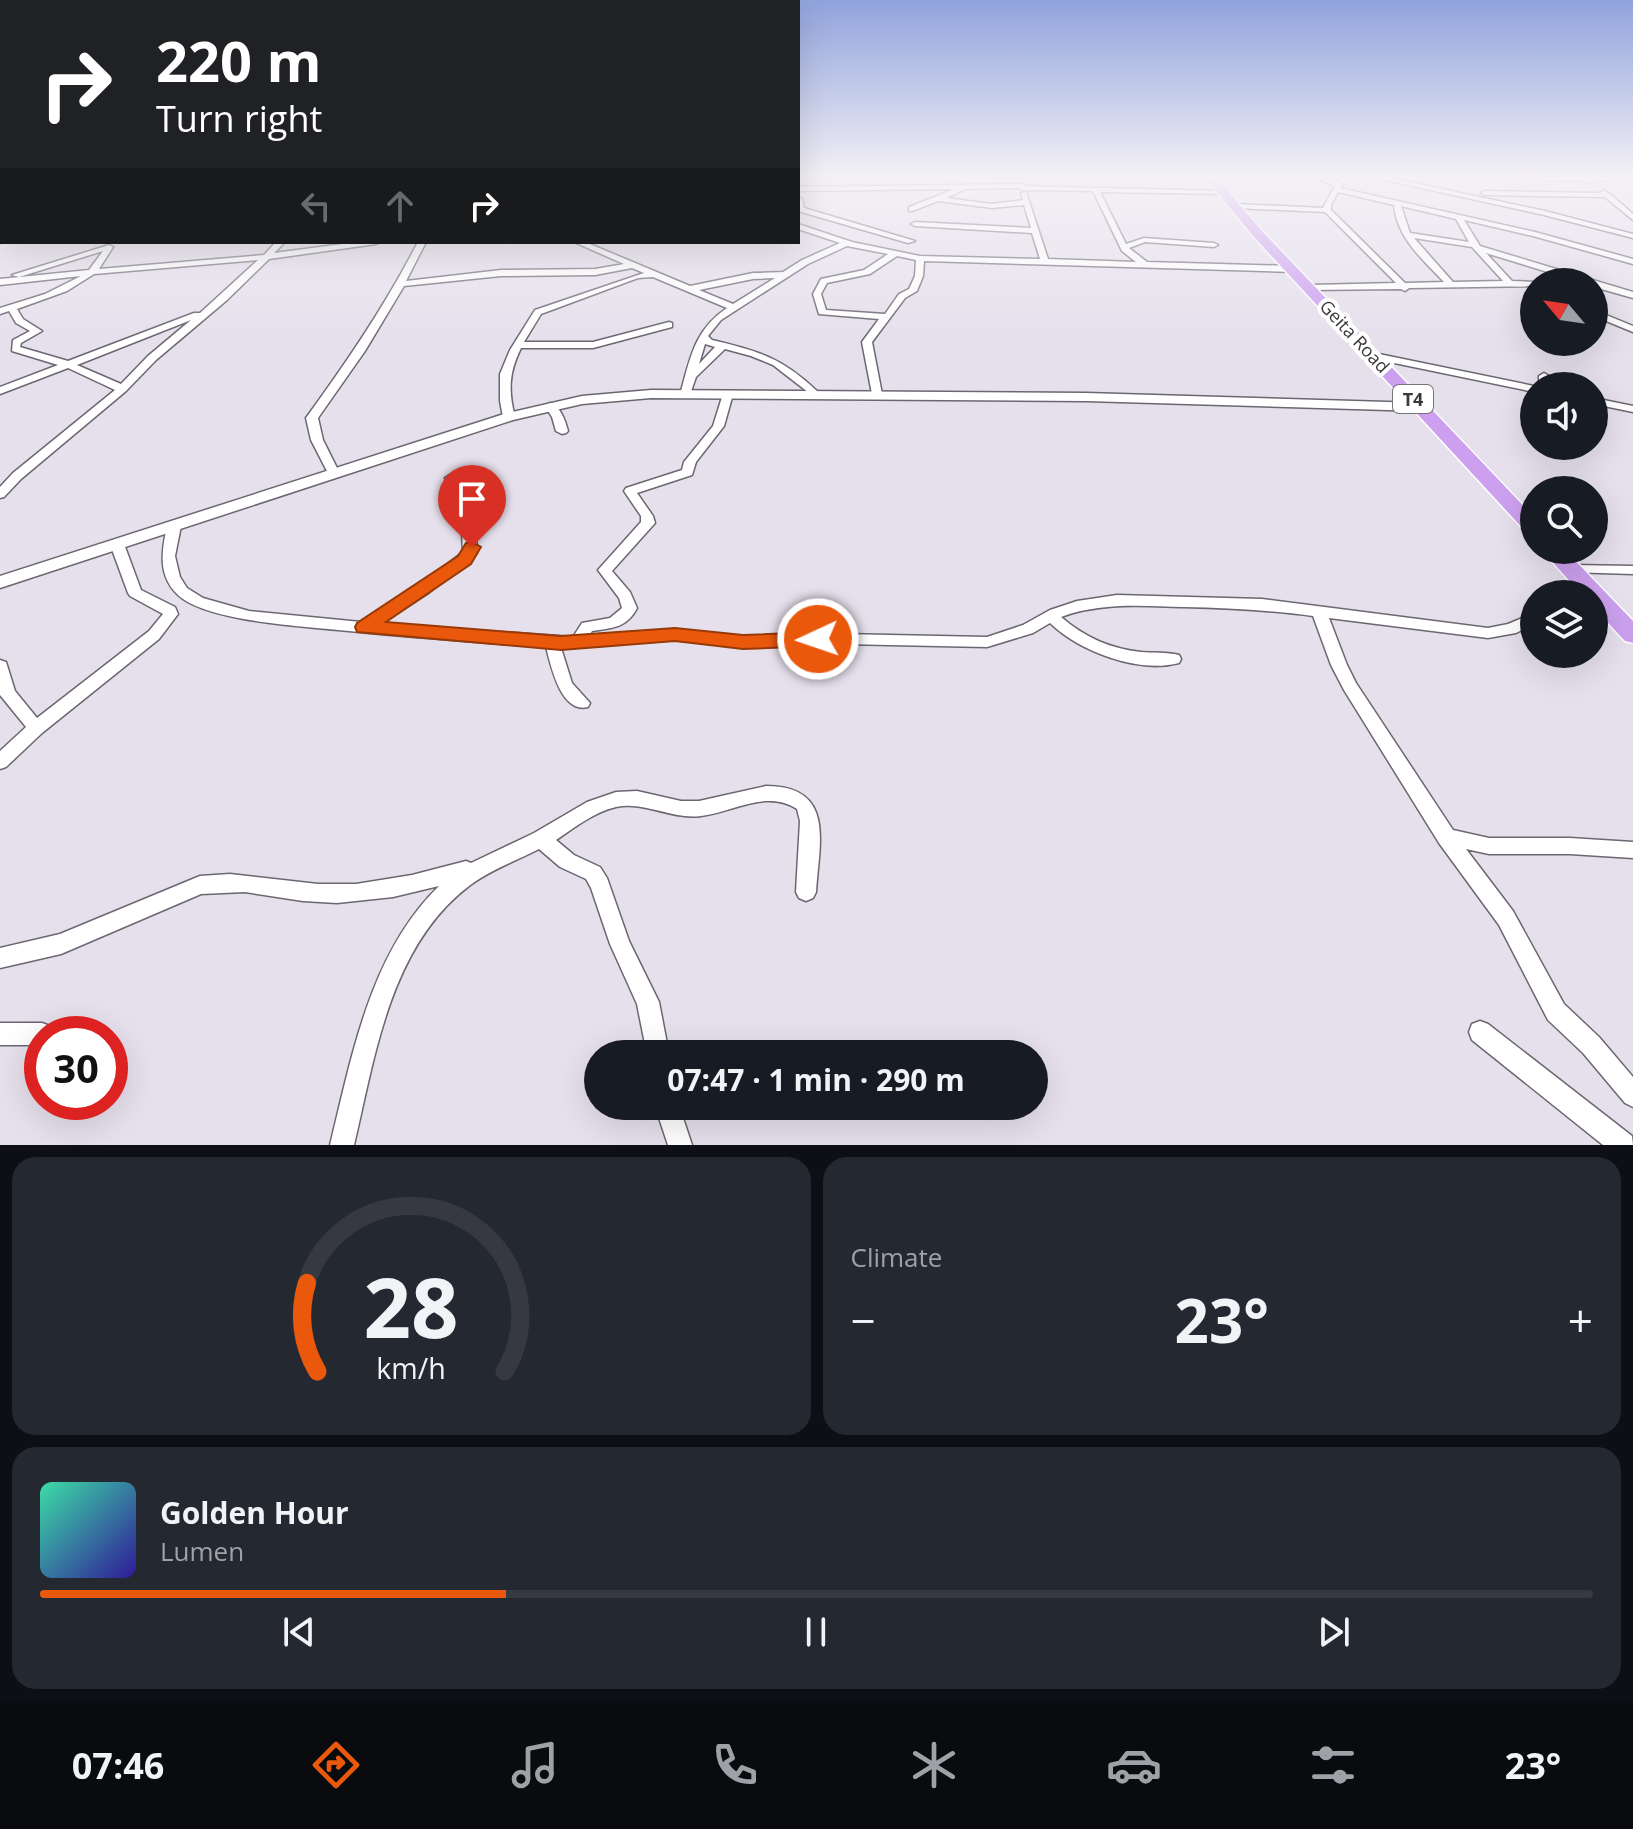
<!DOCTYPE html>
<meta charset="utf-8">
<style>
:root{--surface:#171b24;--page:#242831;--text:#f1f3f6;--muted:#9ea1a6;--line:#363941;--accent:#ea580c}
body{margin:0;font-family:"Open Sans",sans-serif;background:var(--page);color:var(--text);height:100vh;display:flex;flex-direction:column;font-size:30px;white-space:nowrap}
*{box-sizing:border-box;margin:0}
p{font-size:26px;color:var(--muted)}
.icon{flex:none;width:44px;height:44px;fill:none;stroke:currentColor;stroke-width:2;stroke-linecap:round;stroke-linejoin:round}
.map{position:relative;height:1145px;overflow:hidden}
.side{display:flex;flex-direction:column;gap:12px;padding:12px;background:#0d0f14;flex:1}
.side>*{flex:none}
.hud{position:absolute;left:0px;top:0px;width:800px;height:244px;box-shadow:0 8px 32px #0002;background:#202124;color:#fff;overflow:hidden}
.needle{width:52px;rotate:299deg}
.controls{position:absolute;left:1520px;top:268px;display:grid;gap:16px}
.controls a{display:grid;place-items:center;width:88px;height:88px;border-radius:50%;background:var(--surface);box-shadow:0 8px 32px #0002;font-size:40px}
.speed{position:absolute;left:24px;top:1016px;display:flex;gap:16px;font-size:40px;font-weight:700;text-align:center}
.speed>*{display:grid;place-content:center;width:104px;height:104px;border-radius:50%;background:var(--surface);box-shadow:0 8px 32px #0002;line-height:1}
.speed .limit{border:12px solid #d22;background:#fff;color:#111}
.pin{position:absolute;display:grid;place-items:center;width:68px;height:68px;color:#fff;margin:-82px -34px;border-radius:50% 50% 50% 0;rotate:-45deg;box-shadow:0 0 8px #0007}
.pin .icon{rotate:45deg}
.me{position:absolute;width:88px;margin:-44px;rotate:267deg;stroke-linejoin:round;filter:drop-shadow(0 0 6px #0008)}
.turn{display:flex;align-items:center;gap:28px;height:168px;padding:0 24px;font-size:36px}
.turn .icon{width:104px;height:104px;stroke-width:2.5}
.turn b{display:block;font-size:56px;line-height:68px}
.lanes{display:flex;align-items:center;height:76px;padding:0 24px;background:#0003;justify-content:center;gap:40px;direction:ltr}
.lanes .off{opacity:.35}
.big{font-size:60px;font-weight:700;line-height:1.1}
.side .widget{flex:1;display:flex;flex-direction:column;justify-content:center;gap:12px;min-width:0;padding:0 28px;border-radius:24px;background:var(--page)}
.side .dial{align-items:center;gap:0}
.dial svg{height:208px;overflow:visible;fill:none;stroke:var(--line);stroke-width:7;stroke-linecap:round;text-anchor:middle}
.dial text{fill:var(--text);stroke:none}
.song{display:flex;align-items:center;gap:24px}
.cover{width:96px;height:96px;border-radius:12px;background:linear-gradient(135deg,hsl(160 70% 55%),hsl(250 70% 35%))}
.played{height:8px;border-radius:4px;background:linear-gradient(90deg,var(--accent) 30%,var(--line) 30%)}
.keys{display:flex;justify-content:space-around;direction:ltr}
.heat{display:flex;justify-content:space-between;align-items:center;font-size:44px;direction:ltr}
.side .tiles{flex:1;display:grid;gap:12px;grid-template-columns:1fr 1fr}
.widget:last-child{grid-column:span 2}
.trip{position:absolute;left:584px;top:1040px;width:464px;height:80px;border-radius:40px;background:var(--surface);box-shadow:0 8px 32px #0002;font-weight:700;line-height:80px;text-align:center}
.menu{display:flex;height:128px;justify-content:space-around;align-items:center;background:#090b0e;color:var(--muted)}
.menu .icon{width:56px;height:56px}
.menu .selected{color:var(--accent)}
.menu b{font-size:36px;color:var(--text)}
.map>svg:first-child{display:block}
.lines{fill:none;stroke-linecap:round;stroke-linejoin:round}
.minor-casing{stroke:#6b6671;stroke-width:3}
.tertiary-casing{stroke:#6b6671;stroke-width:3}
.trunk-casing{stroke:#fff;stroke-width:3}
.minor{fill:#fff;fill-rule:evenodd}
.tertiary{fill:#fff;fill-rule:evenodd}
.trunk{fill:#cca0ef;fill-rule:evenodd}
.route{fill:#ea580c;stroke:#983908;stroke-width:2}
.labels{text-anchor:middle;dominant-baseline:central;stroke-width:8;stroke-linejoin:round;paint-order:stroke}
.far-street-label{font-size:18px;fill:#3b383d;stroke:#fff}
.shield{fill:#fff;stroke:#767477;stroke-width:2}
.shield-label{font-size:18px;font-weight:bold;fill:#3b383d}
</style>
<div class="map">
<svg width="1633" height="1145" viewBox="0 0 1633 1145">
<rect width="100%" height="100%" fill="#e6e0ec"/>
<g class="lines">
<g class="minor-casing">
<g id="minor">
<path d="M1313 177H1324L1338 182 1340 177H1347L1340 188 1535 232 1633 259V264L1533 236 1464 220 1480 246 1633 292V298L1594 287V282H1580L1486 253 1512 281 1538 282H1534V286L1409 288 1405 291 1401 289 1308 290V286L1311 285 1396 283 1325 212 1235 208 1231 206 1235 204 1323 208 1335 186ZM1338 192 1394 205C1397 238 1422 259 1444 282L1405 283 1331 210V205ZM1401 206 1456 219 1469 242 1410 233ZM1414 238 1472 247 1503 281 1453 282Z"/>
<path d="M1371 177H1386L1545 211 1633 234V238L1544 215Z"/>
<path d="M1466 177H1620L1586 183 1583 181Z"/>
<rect x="0" y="181" width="2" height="4"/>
<path d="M1022 184 1025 186 1224 191 1222 194 1100 192 1126 244 1144 238 1214 243 1218 245 1214 247 1145 242 1129 248 1147 262 1293 266 1297 269 1293 272 924 261 923 276 917 291 905 298 872 342 882 394 877 397 872 394 862 342 879 319 819 314 813 294 821 279 864 270 888 254 847 246 808 264 721 320 708 336 712 340C758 351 781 357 817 391V395L813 396 773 365 751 356 725 349 696 377 689 397H681L680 395C690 359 694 330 727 308L653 277 638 278 541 314 524 342H593L669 322 672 323V327L593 348H521C509 372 508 391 515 417L509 420 503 417 500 401V374L510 350 535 310 644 273 632 268 595 275 501 276 404 286 365 351 318 418 323 440 340 474 338 477H330L311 440 306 418C348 360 385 306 418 242H426L406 281 501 270 595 269 624 264 574 242H585L690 286 753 273 783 272 802 260 840 243 798 229V224L852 242 920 256 1040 259 1032 233 915 226 911 224 915 222 1031 228 1024 205 992 208 938 201 912 211H909V207L955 189 798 191V187ZM1019 188 1022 190 1093 191 1122 251 1136 262 1048 259 1026 192 1021 193 1023 200 992 204 946 198 966 189ZM897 256 916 260 915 276 909 289 899 294 885 314 826 310 821 294 827 283 870 274ZM775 278 733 304 699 290 753 279ZM705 344 715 347 699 364Z"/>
<path d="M1603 190 1610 194 1633 214V220L1605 197 1484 195 1481 193 1484 191 1600 193Z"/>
<path d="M798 197 802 199 804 208 915 241 908 243 798 211Z"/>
<path d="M0 238H2V242H4L0 243Z"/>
<path d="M276 242H285L274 253 358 242H380L376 244 269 259 227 300 156 360 126 391 21 479 4 497 0 498V487L13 473 115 390 68 368 0 394V387L58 365 12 351 13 340 30 331 16 323 9 311 0 314V308L45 294 81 276 0 285V279L89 270 103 251 19 277 12 275 109 245 113 247 99 269 264 255ZM258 260 200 313H194L68 361 20 347 21 343 42 331 23 319 17 309 67 291 94 274ZM191 320 148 356 121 384 77 365Z"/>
<path d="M1594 310 1633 326V332L1594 316Z"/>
<path d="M1374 353 1534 386V392L1370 358V354Z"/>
<path d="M1544 373 1549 376V386H1539V376Z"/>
<path d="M728 391 733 394 724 426 696 462 692 475 637 493 653 516 655 523 612 571 630 592 637 608C627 628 612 628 592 631L589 636 675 630 743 637 841 634 987 637 1023 625 1050 610 1077 601 1117 595 1262 599 1488 628 1508 624 1534 613V624L1516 633 1488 638 1329 618 1347 665 1356 683 1453 830 1489 838H1570L1633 842V858L1570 854H1489L1466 849 1513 911 1564 1004 1599 1037 1633 1077V1107L1625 1103 1583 1053 1548 1020 1499 925 1439 843 1344 690 1331 665 1313 616C1270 610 1227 608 1184 607 1141 606 1102 602 1061 617 1084 637 1111 649 1141 652 1153 653 1167 652 1179 655L1181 659 1179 663C1138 674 1079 651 1050 623L1033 633 987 647 841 644 743 647 675 640 561 648 572 683 590 703 588 707C561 714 551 666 546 647 476 642 407 637 338 630 299 626 206 621 178 595 157 575 162 550 167 526L174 522 181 526 175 556 180 577 187 588 203 598 249 611 361 622 417 588 463 552 462 533 442 508 455 493 445 478 451 474 455 475 468 493 455 508 476 532 477 553 427 594 380 624 573 637 582 623 610 618 622 608 619 598 598 570 641 522V516L624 491 626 488 682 470 684 462 713 426 723 394Z"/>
<path d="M1594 398 1633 406V412L1594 404Z"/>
<path d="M550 403C561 407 565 420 568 431L566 433 562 434 556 431 552 417 545 406Z"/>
<path d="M117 540 124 544 141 590 175 607 178 614 159 639 42 733 6 767 0 769V751L26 727 0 695V660L6 662 15 691 37 718 149 631 163 614 130 596 128 593 110 544Z"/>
<path d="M1571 565 1633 566V574L1566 572 1564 569 1566 566Z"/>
<path d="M766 786C836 786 819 843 816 892L813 898 806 901 799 898 796 892 800 821 797 809C767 789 733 812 701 816 672 820 645 801 616 807 594 812 574 828 556 840L574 855 600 867 607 878 629 941 659 1002 669 1054H647L637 1004 610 944 591 888 586 879 560 867 539 849C516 861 490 870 469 886 390 946 375 1056 354 1145H330C352 1056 370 953 439 886L393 897 337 903 303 901 245 892 201 894 61 954 0 968V948L60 934 200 876 230 874 318 884H356L412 875 466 861 471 863 534 833 587 802 616 792 637 791 681 801H699Z"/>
<path d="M1480 1021 1488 1024 1632 1136 1633 1145H1603L1472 1040 1469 1032 1472 1024Z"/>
<path d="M0 1023H42L50 1026 53 1034H42V1045H0Z"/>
<path d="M655 1106H679L692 1145H668Z"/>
</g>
</g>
<g class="tertiary-casing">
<path id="tertiary" d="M651 390 1086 393 1421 403 1428 407 1421 411 1086 401 651 398 582 404 513 420 0 588V576L504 414 582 396Z"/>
</g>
<g class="trunk-casing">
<g id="trunk">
<path d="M1205 177H1216L1262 231 1534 517V535L1527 533 1254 237Z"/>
<path d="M1542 550H1565L1633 621V643L1625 641 1594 608V594H1581Z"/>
</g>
</g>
<use href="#minor" class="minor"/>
<use href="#tertiary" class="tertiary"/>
<use href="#trunk" class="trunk"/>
</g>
<linearGradient id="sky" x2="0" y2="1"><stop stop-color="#90a3dc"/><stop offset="0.52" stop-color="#f4f1f6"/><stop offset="1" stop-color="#f4f1f6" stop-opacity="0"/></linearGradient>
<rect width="1633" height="338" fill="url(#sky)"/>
<path class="route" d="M472 542 481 547 471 564 386 622 561 636 675 628 743 635 818 632 828 639 818 646 743 649 675 641 561 650 357 632 355 627 357 623 458 556 466 543Z"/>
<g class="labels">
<g class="far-street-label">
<text transform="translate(1355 336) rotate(47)">Geita Road</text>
</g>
<rect class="shield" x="1393" y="385" width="40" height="28" rx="6"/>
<g class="shield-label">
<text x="1413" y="399">T4</text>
</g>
</g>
</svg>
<div class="controls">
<a><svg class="needle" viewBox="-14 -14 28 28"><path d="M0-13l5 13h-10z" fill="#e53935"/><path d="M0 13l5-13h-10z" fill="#9ea1a6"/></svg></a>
<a><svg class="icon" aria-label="sound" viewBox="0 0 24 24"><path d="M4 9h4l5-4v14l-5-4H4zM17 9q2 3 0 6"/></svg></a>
<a><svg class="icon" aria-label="search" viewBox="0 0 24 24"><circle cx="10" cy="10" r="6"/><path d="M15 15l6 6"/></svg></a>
<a><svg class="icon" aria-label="layers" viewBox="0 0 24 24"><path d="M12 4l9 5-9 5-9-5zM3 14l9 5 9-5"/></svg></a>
</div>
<div class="speed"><div class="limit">30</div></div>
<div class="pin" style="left:472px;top:547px;background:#d93025"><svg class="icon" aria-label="arrive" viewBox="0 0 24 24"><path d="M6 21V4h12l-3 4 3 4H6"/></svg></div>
<svg class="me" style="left:818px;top:639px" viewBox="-20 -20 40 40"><circle r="17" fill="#ea580c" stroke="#fff" stroke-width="3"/><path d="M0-11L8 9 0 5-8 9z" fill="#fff"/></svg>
<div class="trip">07:47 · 1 min · 290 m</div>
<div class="hud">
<div class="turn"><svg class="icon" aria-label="right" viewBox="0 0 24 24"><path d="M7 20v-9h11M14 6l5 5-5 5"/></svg><div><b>220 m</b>Turn right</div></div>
<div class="lanes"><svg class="icon off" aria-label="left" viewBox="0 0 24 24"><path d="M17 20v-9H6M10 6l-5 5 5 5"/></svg><svg class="icon off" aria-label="ahead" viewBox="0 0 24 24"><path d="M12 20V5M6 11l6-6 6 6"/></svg><svg class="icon" aria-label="right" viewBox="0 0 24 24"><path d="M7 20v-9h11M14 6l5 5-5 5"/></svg></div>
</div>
</div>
<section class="side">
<div class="tiles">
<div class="widget dial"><svg viewBox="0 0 100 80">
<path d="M14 69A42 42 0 1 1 86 69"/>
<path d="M14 69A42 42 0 0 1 10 35" stroke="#ea580c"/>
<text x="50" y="56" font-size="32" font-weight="700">28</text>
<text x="50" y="72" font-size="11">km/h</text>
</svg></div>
<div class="widget"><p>Climate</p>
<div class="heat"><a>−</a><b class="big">23°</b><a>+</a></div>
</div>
<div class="widget">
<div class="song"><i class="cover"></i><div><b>Golden Hour</b><p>Lumen</p></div></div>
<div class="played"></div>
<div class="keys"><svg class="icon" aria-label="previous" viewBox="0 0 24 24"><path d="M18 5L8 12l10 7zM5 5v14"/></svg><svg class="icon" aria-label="pause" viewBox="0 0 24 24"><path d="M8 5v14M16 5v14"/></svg><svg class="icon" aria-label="next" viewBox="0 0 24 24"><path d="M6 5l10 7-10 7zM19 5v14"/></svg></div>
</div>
</div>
</section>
<nav class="menu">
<b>07:46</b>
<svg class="icon selected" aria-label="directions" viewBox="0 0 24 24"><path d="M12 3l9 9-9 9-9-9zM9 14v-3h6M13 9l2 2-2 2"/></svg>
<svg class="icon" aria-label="music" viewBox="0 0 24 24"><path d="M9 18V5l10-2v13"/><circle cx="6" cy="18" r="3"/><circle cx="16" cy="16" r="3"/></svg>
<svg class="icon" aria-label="phone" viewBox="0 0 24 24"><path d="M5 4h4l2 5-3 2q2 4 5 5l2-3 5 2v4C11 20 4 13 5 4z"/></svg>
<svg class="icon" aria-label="climate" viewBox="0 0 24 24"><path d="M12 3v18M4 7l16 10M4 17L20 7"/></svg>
<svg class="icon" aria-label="car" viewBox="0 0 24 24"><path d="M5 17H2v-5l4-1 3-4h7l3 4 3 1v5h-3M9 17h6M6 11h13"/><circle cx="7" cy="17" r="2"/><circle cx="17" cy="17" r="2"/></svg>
<svg class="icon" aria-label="filters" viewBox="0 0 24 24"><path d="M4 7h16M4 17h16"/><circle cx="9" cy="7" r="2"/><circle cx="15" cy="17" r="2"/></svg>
<b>23°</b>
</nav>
